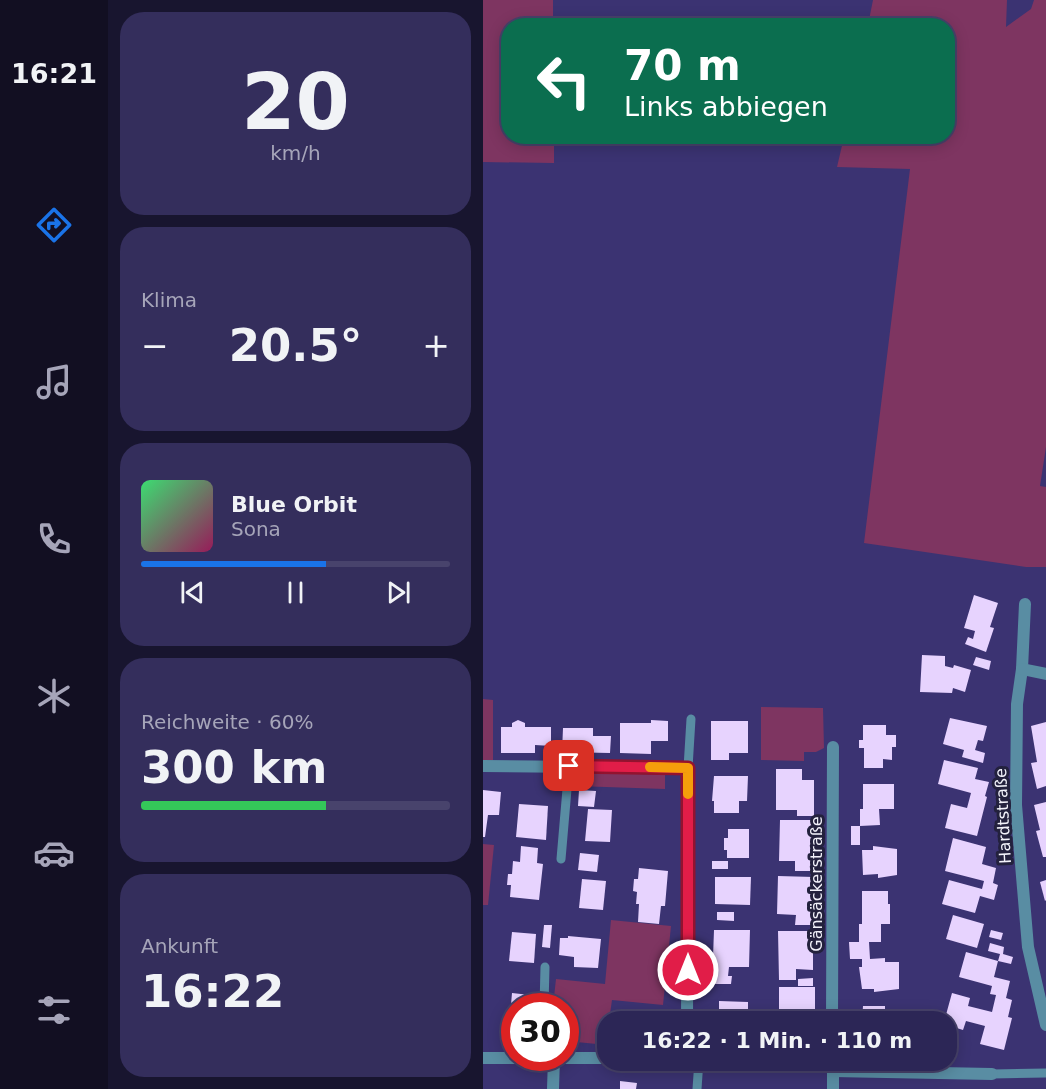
<!DOCTYPE html>
<html lang="de">
<meta charset="utf-8">
<style>
:root{--surface:#2c2656;--page:#342e5c;--text:#f1f3f6;--muted:#a6a5b9;--line:#48436c;--accent:#1a73e8}
body{margin:0;font-family:"DejaVu Sans",sans-serif;background:var(--page);color:var(--text);height:100vh;display:flex;flex-direction:column;font-size:22px;white-space:nowrap}
*{box-sizing:border-box;margin:0}
p{font-size:20px;color:var(--muted)}
.icon{flex:none;width:33px;height:33px;fill:none;stroke:currentColor;stroke-width:2;stroke-linecap:round;stroke-linejoin:round}
.map{position:relative;flex:1;overflow:hidden}
.sheet{display:flex;flex-direction:column;gap:12px;padding:12px;background:#18152f;width:375px}
.sheet>*{flex:none}
.guide{position:absolute;left:18px;top:18px;width:454px;height:126px;border-radius:24px;box-shadow:0 3px 15px #0003,0 0 0 2px var(--line);background:#0b6e4f;color:#fff;overflow:hidden}
.speed{position:absolute;left:18px;top:993px;display:flex;gap:12px;font-size:30px;font-weight:700;text-align:center}
.speed>*{display:grid;place-content:center;width:78px;height:78px;border-radius:50%;background:var(--surface);box-shadow:0 3px 15px #0003,0 0 0 2px var(--line);line-height:1}
.speed .limit{border:9px solid #d22;background:#fff;color:#111}
.pin{position:absolute;display:grid;place-items:center;width:51px;height:51px;color:#fff;margin:-26px;border-radius:12px;box-shadow:0 3px 9px #0006}
.me{position:absolute;width:66px;margin:-33px;rotate:0deg;stroke-linejoin:round;filter:drop-shadow(0 0 4px #0008)}
.turn{display:flex;align-items:center;gap:21px;height:126px;padding:0 24px;font-size:27px}
.turn .icon{width:78px;height:78px;stroke-width:2.5}
.turn b{display:block;font-size:42px;line-height:51px}
.big{font-size:45px;font-weight:600;line-height:1.1}
.sheet .card{flex:1;display:flex;flex-direction:column;justify-content:center;gap:9px;min-width:0;padding:0 21px;border-radius:24px;background:var(--page)}
.sheet .dial{align-items:center;gap:0}
.dial b{font-size:78px;line-height:1}
.song{display:flex;align-items:center;gap:18px}
.cover{width:72px;height:72px;border-radius:9px;background:linear-gradient(135deg,hsl(140 70% 55%),hsl(330 70% 35%))}
.played{height:6px;border-radius:3px;background:linear-gradient(90deg,var(--accent) 60%,var(--line) 60%)}
.keys{display:flex;justify-content:space-around;direction:ltr}
.heat{display:flex;justify-content:space-between;align-items:center;font-size:33px;direction:ltr}
.charge{height:9px;border-radius:4px;background:linear-gradient(90deg,#34c759 60%,var(--line) 0)}
.trip{position:absolute;left:114px;top:1011px;width:360px;height:60px;border-radius:24px;background:var(--surface);box-shadow:0 3px 15px #0003,0 0 0 2px var(--line);font-weight:600;line-height:60px;text-align:center}
main{display:flex;flex:1;min-height:0}
.tab-bar{display:flex;flex-direction:column;width:108px;justify-content:space-around;align-items:center;background:#120f22;color:var(--muted)}
.tab-bar .icon{width:42px;height:42px}
.tab-bar .active{color:var(--accent)}
.tab-bar b{font-size:27px;color:var(--text)}
.map>svg:first-child{display:block}
.green{fill:#7e3561}
.building{fill:#e7d3fe}
.lines{fill:none;stroke-linecap:round;stroke-linejoin:round}
.lane{stroke:#598da3;stroke-width:9}
.street{stroke:#598da3;stroke-width:12}
.route-casing{stroke:#92132f;stroke-width:15}
.route{stroke:#e11d48;stroke-width:10}
.slow{stroke:#f59e0b;stroke-width:10}
.labels{text-anchor:middle;dominant-baseline:central;stroke-width:6;stroke-linejoin:round;paint-order:stroke}
.street-label{font-size:16px;fill:#f2f2fa;stroke:#23213d}
</style>
<main>
<nav class="tab-bar">
<b>16:21</b>
<svg class="icon active" aria-label="directions" viewBox="0 0 24 24"><path d="M12 3l9 9-9 9-9-9zM9 14v-3h6M13 9l2 2-2 2"/></svg>
<svg class="icon" aria-label="music" viewBox="0 0 24 24"><path d="M9 18V5l10-2v13"/><circle cx="6" cy="18" r="3"/><circle cx="16" cy="16" r="3"/></svg>
<svg class="icon" aria-label="phone" viewBox="0 0 24 24"><path d="M5 4h4l2 5-3 2q2 4 5 5l2-3 5 2v4C11 20 4 13 5 4z"/></svg>
<svg class="icon" aria-label="climate" viewBox="0 0 24 24"><path d="M12 3v18M4 7l16 10M4 17L20 7"/></svg>
<svg class="icon" aria-label="car" viewBox="0 0 24 24"><path d="M5 17H2v-5l4-1 3-4h7l3 4 3 1v5h-3M9 17h6M6 11h13"/><circle cx="7" cy="17" r="2"/><circle cx="17" cy="17" r="2"/></svg>
<svg class="icon" aria-label="filters" viewBox="0 0 24 24"><path d="M4 7h16M4 17h16"/><circle cx="9" cy="7" r="2"/><circle cx="15" cy="17" r="2"/></svg>
</nav>
<section class="sheet">
<div class="card dial"><b>20</b><p>km/h</p></div>
<div class="card"><p>Klima</p>
<div class="heat"><a>−</a><b class="big">20.5°</b><a>+</a></div>
</div>
<div class="card">
<div class="song"><i class="cover"></i><div><b>Blue Orbit</b><p>Sona</p></div></div>
<div class="played"></div>
<div class="keys"><svg class="icon" aria-label="previous" viewBox="0 0 24 24"><path d="M18 5L8 12l10 7zM5 5v14"/></svg><svg class="icon" aria-label="pause" viewBox="0 0 24 24"><path d="M8 5v14M16 5v14"/></svg><svg class="icon" aria-label="next" viewBox="0 0 24 24"><path d="M6 5l10 7-10 7zM19 5v14"/></svg></div>
</div>
<div class="card"><p>Reichweite · 60%</p><b class="big">300 km</b><div class="charge"></div></div>
<div class="card"><p>Ankunft</p><b class="big">16:22</b></div>
</section>
<div class="map">
<svg width="563" height="1089" viewBox="0 0 563 1089">
<rect width="100%" height="100%" fill="#3b3372"/>
<g class="green">
<path d="M0 0H70V25L26 26V136L71 137V163L0 162Z"/>
<path d="M390 0H524L523 27 548 9 551 0H563V447L557 486 563 487V567H543L381 543 427 169 354 167 361 137 465 136V26L385 25Z"/>
<path d="M0 699 10 700V760H0Z"/>
<path d="M278 707 340 708 341 748 333 752H321V761L278 760Z"/>
<path d="M94 772 182 775V789L93 786Z"/>
<path d="M0 844 11 845 5 905H0Z"/>
<path d="M128 920 188 926 180 1005 129 1000 126 1021 124 1022V1045L83 1041 82 1006H70L73 979 122 984Z"/>
</g>
<g class="building">
<path d="M491 595 515 603 507 627 511 628 503 652 482 644 485 637 490 639 492 631 481 628Z"/>
<path d="M439 655 462 656V666L470 668 471 665 488 670 482 692 470 688 469 693 437 692Z"/>
<path d="M493 657 508 661 506 670 490 665Z"/>
<path d="M467 718 504 726 500 741 495 740 492 750 502 753 500 763 479 757 481 750 460 744Z"/>
<path d="M35 720 42 723V727H68V746L52 745V753H18V727H29V723Z"/>
<path d="M168 720 185 721V741H168V754L137 753V723H168Z"/>
<path d="M228 721H265V753H246V760H228Z"/>
<path d="M563 722V786L554 789 548 763 554 762 548 726Z"/>
<path d="M380 725H403V735H413V747H409V760L400 759V768H381V748H376V740H380Z"/>
<path d="M80 728H110V736H128L127 753 79 752Z"/>
<path d="M461 760 495 768 492 779 506 782 502 796 504 797 494 836 462 828 468 804 484 808 488 793 455 784Z"/>
<path d="M293 769H319V780H331V816H314V810H293Z"/>
<path d="M231 776H265L264 801H256V813H231V801H229Z"/>
<path d="M380 784H411V809H396L397 825 377 826V809H380Z"/>
<path d="M0 790 18 792 16 815H5L2 837H0Z"/>
<path d="M96 790 113 791 111 807 95 806Z"/>
<path d="M563 802V857H560L553 831 557 830 551 805Z"/>
<path d="M36 804 65 806 63 840 33 837Z"/>
<path d="M105 809 129 810 127 842 102 841Z"/>
<path d="M297 820H332V861H329L328 871H312V861H296Z"/>
<rect x="368" y="826" width="9" height="19"/>
<path d="M245 829H266V858H244V850H241V838H245Z"/>
<path d="M470 838 503 847 499 864 513 868 510 883 515 885 511 900 497 896 492 913 459 904 466 880 499 889 501 881 462 871Z"/>
<path d="M38 846 55 848 54 863 60 864 56 900 27 897 28 885H24L25 874H29L30 861 37 862Z"/>
<path d="M390 846 414 849V875L395 878V874L380 875 379 850H390Z"/>
<path d="M97 853 116 855 114 872 95 870Z"/>
<rect x="229" y="861" width="16" height="8"/>
<path d="M156 868 185 871 182 906H178L176 924 155 922 156 904H153L154 892 150 891 151 879H155Z"/>
<path d="M295 876 331 877 329 925H312L313 915 294 914Z"/>
<path d="M232 877H268L267 905 232 904Z"/>
<path d="M99 879 123 881 120 910 96 908Z"/>
<path d="M563 880V900L562 901 557 882Z"/>
<path d="M379 891H405V904H407V924H398V942H386L387 959 402 958V962H416V989L391 992V989H379L376 967H379V959H367L366 942H376V924H379Z"/>
<path d="M234 912H251V921L234 920Z"/>
<path d="M470 915 501 924 494 948 463 939Z"/>
<path d="M61 925H69L67 948 59 947Z"/>
<path d="M231 930H267L266 967H246L245 976H249L248 984H229Z"/>
<path d="M508 930 520 933 518 940 506 937Z"/>
<path d="M295 931H330V970L313 969V980H296Z"/>
<path d="M29 932 53 934 51 963 26 961Z"/>
<path d="M85 936 118 939 115 968 91 967V957L76 955 77 938H85Z"/>
<path d="M507 943 521 947 520 954 530 957 528 964 515 961 517 954 505 951Z"/>
<path d="M483 952 515 961 511 977 527 981 523 998 529 1000 525 1017 529 1018 521 1050 497 1044 502 1026 483 1021 480 1030 464 1025V1022H461L469 993 487 998 485 1006 509 1012 513 995 507 994 509 986 476 977Z"/>
<path d="M330 978V986H315V979Z"/>
<rect x="296" y="987" width="36" height="35"/>
<path d="M29 993 47 995 46 1006H32V1029L26 1028Z"/>
<path d="M236 1001 265 1002V1022H241L242 1014H236Z"/>
<path d="M380 1006H402V1013L414 1014V1022H379Z"/>
<path d="M138 1010 163 1013 161 1022H137Z"/>
<path d="M137 1081 154 1083 153 1089H137Z"/>
</g>
<g class="lines">
<g class="lane">
<path d="M205 768 208 719"/>
<path d="M78 859 86 766"/>
<path d="M61 1006 62 967"/>
<path d="M509 1074 563 1073"/>
<path d="M214 1089 216 1060"/>
</g>
<g class="street">
<path d="M542 604 539 669 534 704 533 805 545 947 563 1025"/>
<path d="M539 669 563 674"/>
<path d="M0 766 205 768 204 1022"/>
<path d="M349 1022 350 747"/>
<path d="M0 1058H124"/>
<path d="M349 1060 350 1071 509 1074"/>
<path d="M70 1089 71 1058"/>
<path d="M350 1089V1071"/>
</g>
</g>
<g class="lines">
<g class="route-casing">
<path id="route" d="M86 766 205 768V970"/>
</g>
<use href="#route" class="route"/>
<path class="slow" d="M167 767 205 768V794"/>
</g>
<g class="labels">
<g class="street-label">
<text transform="translate(520 816) rotate(-93)">Hardtstraße</text>
<text transform="translate(333 884) rotate(-90)">Gänsäckerstraße</text>
</g>
</g>
</svg>
<div class="speed"><div class="limit">30</div></div>
<div class="pin" style="left:86px;top:766px;background:#d93025"><svg class="icon" aria-label="arrive" viewBox="0 0 24 24"><path d="M6 21V4h12l-3 4 3 4H6"/></svg></div>
<svg class="me" style="left:205px;top:970px" viewBox="-20 -20 40 40"><circle r="17" fill="#e11d48" stroke="#fff" stroke-width="3"/><path d="M0-11L8 9 0 5-8 9z" fill="#fff"/></svg>
<div class="trip">16:22 · 1 Min. · 110 m</div>
<div class="guide">
<div class="turn"><svg class="icon" aria-label="left" viewBox="0 0 24 24"><path d="M17 20v-9H6M10 6l-5 5 5 5"/></svg><div><b>70 m</b>Links abbiegen</div></div>
</div>
</div>
</main>
